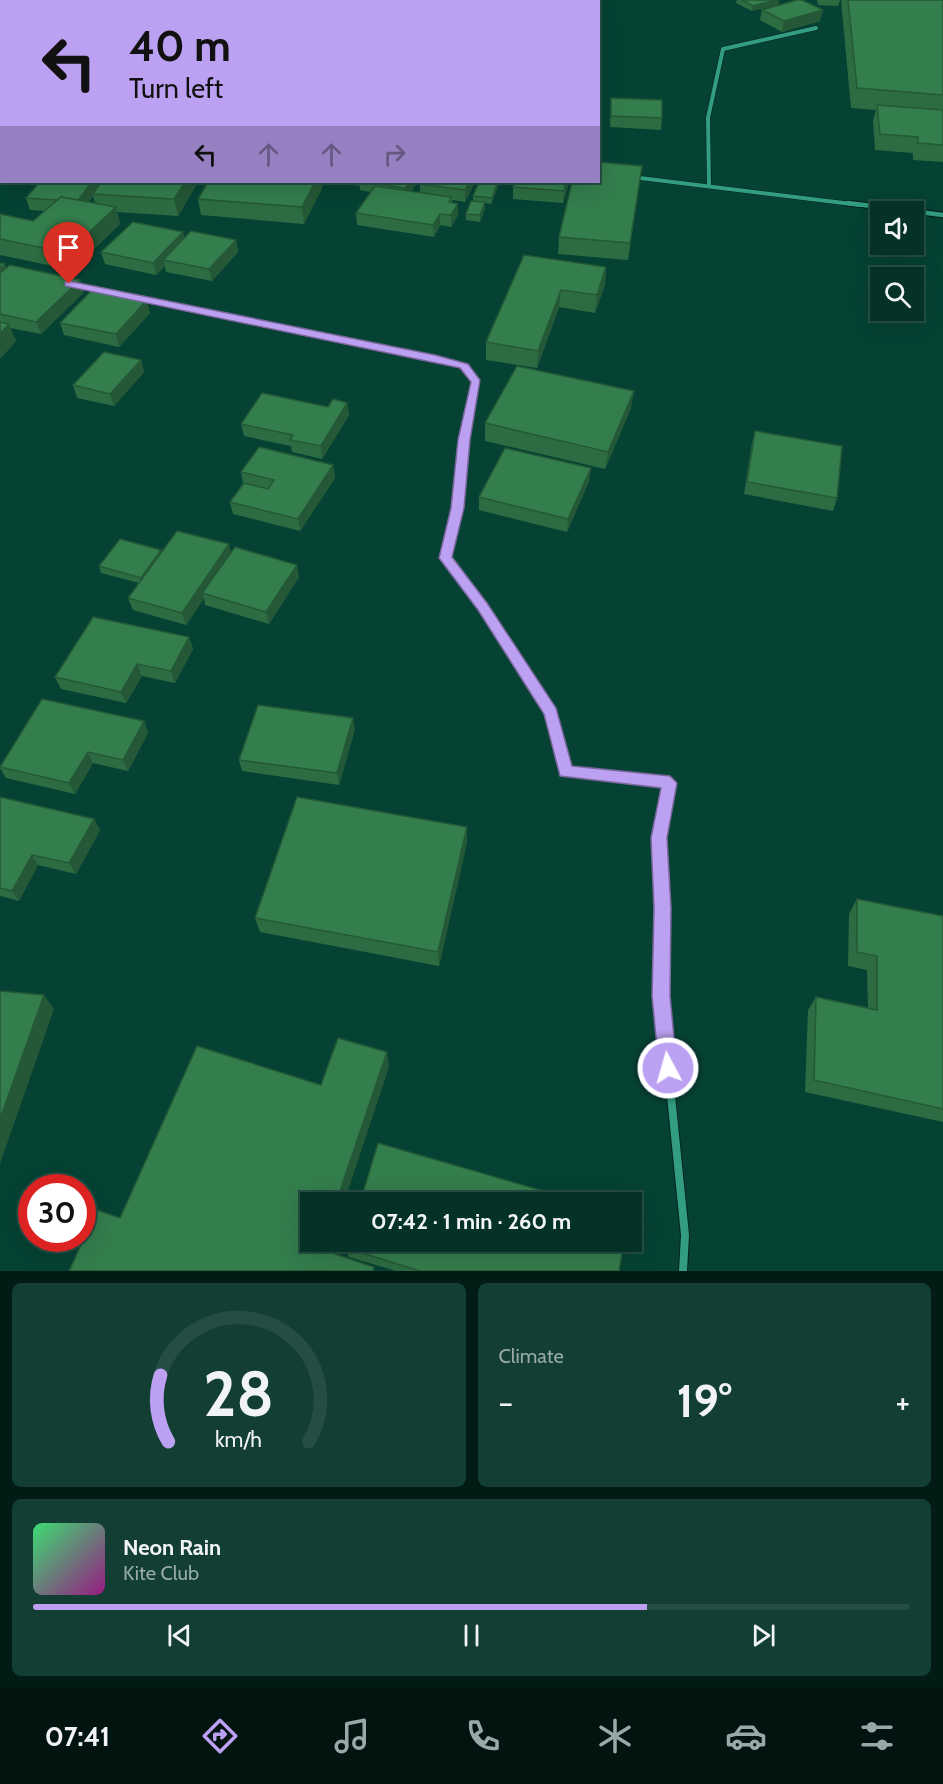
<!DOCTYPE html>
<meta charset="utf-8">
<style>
:root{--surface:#043227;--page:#123e33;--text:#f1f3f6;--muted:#97aaa7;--line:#254d44;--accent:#bca0f2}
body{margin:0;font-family:Cabin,sans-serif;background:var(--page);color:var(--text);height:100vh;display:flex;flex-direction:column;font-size:22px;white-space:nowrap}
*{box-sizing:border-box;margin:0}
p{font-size:20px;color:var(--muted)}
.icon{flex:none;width:33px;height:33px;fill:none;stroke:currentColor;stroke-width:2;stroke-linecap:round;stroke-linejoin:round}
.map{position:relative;height:1271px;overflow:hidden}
.panel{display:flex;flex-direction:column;gap:12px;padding:12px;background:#021c15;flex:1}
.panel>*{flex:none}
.banner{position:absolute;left:0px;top:0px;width:600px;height:183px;box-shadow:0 6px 24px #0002,0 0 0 2px var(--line);background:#bca0f2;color:#111;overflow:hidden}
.tools{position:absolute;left:870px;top:201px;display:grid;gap:12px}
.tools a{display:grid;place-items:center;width:54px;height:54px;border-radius:0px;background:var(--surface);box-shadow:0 6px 24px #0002,0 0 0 2px var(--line);font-size:30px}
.speed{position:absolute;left:18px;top:1174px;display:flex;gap:12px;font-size:30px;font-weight:700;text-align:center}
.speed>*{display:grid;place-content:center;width:78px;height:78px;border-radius:50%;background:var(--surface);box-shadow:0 6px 24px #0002,0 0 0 2px var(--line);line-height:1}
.speed .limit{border:9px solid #d22;background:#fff;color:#111}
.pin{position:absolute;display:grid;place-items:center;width:51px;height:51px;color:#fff;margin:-62px -26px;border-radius:50% 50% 50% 0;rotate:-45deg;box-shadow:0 0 6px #0007}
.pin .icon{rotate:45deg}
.me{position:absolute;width:66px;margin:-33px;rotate:354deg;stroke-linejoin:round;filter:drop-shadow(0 0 4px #0008)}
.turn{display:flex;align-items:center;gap:21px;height:126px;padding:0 30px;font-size:27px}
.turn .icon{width:78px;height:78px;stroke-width:2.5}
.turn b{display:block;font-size:42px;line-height:51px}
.lanes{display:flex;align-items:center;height:57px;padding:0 30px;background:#0003;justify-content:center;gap:30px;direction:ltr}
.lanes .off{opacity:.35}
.big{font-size:45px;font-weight:800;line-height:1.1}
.panel .card{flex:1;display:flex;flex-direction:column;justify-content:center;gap:9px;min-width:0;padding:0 21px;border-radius:9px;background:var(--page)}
.panel .dial{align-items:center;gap:0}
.dial svg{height:156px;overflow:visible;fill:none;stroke:var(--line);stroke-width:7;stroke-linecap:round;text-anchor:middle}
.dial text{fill:var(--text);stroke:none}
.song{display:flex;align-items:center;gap:18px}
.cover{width:72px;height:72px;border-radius:9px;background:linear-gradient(135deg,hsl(140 70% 55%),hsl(310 70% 35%))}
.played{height:6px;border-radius:3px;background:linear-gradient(90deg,var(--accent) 70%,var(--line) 70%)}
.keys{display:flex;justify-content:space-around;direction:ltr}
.heat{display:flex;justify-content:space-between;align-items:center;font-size:33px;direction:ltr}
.panel .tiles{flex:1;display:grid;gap:12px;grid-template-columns:1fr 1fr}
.card:last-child{grid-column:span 2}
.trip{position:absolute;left:300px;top:1192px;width:342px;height:60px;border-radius:0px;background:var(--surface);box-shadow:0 6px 24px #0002,0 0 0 2px var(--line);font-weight:800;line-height:60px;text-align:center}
.dock{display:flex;height:96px;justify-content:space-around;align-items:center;background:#021410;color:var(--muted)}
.dock .icon{width:42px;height:42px}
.dock .on{color:var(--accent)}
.dock b{font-size:27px;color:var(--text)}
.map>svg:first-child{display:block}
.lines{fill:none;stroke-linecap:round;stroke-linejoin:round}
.minor-far3-casing{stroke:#04251d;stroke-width:5}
.minor-far2-casing{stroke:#04251d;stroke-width:7}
.minor-far1-casing{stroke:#04251d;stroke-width:9}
.minor-casing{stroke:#04251d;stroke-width:10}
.primary-casing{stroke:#04251d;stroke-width:3}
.minor-far3{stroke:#329d82;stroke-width:4}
.minor-far2{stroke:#329d82;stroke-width:4.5}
.minor-far1{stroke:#329d82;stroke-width:6}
.minor{stroke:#329d82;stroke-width:8}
.primary{fill:#42b093;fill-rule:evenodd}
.wall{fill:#2d6c42;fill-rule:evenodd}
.shaded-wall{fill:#245836}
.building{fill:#347d4d;stroke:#245836;stroke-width:1.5}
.route{fill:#bca0f2;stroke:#7a689d;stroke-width:1.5}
</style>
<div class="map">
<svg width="943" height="1271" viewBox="0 0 943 1271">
<rect width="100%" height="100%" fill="#054234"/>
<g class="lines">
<g class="minor-far3-casing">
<g id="minor-far3">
<path d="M632 177 860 205"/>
<path d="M709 186 708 118 723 49 816 28"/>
</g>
</g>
<g class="minor-far2-casing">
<g id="minor-far2">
<path d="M848 203 943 215"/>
<path d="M77 286 464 366 477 382 464 440 461 471"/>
</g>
</g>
<g class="minor-far1-casing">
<path id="minor-far1" d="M461 470 458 508 445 558 482 607 551 713 565 772 670 783 663 819"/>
</g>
<g class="minor-casing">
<path id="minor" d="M663 817 659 838 663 908 661 996 685 1235 683 1271"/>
</g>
<g class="primary-casing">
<g id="primary">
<path d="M124 0H132L123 2Z"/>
<path d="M2 168V176H0V169Z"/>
</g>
</g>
<use href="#minor-far3" class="minor-far3"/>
<use href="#minor-far2" class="minor-far2"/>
<use href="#minor-far1" class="minor-far1"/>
<use href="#minor" class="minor"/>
<use href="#primary" class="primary"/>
</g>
<g class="wall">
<path d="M737 0H779L778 5 752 11 736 3Z"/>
<path d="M817 0H840L838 6 818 5Z"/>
<path d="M841 0H943V162L913 160V153L875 150 873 121 876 110 851 108Z"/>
<path d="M762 10 820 21 782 32 760 20Z"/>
<path d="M611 98 662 118 661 130 610 127Z"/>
<path d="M642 166 628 260 558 254 559 237Z"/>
<path d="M198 182 178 216 117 212 120 224 72 270 0 255V214L33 221 45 211 30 210 26 198ZM93 196 95 203 89 202Z"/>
<path d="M350 182H418L411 191 420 193V184L475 182 465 202 452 200V202L458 204V215L451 227 440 225 434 237 357 225 356 213 371 192 360 190V186L350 184Z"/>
<path d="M500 182 491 204 485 203V208L480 222 466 220V214L473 201V196Z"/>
<path d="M515 182H569L563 203 513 199V187Z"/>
<path d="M323 186 304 224 201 215 198 199Z"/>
<path d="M185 238 236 240 238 252 212 281 166 272 165 266 156 275 105 264 101 252Z"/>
<path d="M524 255 606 267 605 284 595 313 559 307 537 368 486 360V342Z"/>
<path d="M0 263 7 268 80 280 84 292 41 334 10 328 16 341 0 359Z"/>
<path d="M150 313 119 347 64 335 60 323Z"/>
<path d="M141 360 144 372 114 406 77 398 73 385Z"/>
<path d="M347 403 349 415 322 459 292 452 291 446 244 436 241 424Z"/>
<path d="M631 408 605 469 485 441V423Z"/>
<path d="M755 431 837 498 833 511 744 494 752 443Z"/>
<path d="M333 465 335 478 300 531 233 514 230 502 243 483 241 472Z"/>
<path d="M591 468 589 481 567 532 479 510V497Z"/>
<path d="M162 552 231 553 299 577 269 624 205 605 204 598 186 625 133 610 128 598 139 583 101 573 99 566Z"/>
<path d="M189 637 193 649 175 683 142 676 126 703 61 689 55 677Z"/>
<path d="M144 721 148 733 128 771 93 763 75 794 6 778 0 768V766Z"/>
<path d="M355 729 339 785 242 771 239 760Z"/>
<path d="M0 797 94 819 100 830 76 874 38 865 19 901 0 896Z"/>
<path d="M467 827V842L439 966 260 932 255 918Z"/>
<path d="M857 899 943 916V1122L805 1092 808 1010 816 997 868 1008 867 970 848 966 849 914Z"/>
<path d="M346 1248 619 1271H396L349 1257Z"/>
</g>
<g class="shaded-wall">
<path d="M776 0H779L778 5 752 11 753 6Z"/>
<path d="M823 10 820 21 782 32 784 21Z"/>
<path d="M92 182H104L93 194V196L80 214 77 202Z"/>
<path d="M185 182H198L178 216 174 199Z"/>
<path d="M315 182H322L323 186 304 224 302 207Z"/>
<path d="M410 182H418L405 200V188Z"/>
<path d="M469 182H475L465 202V190Z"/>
<path d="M498 182H500L491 204 492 198Z"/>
<path d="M566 182H569L563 203 564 191Z"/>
<path d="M485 202V208L480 222V215Z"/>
<path d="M458 204V215L451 227V215Z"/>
<path d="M116 207 120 224 72 270 67 253Z"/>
<path d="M440 214V225L434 237 433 225Z"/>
<path d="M183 232 186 244 163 260 165 266 156 275 153 263Z"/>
<path d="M236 240 238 252 212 281 209 269Z"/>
<path d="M5 264 10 276 0 285V269Z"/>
<path d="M606 267 605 284 595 313 597 295Z"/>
<path d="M80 280 84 292 41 334 36 322Z"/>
<path d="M561 290 559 307 537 368 538 351Z"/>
<path d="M147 300 150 313 119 347 116 334Z"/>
<path d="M9 324 16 341 0 359V334Z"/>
<path d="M141 360 144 372 114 406 110 394Z"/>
<path d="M634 391 631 408 605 469 608 452Z"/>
<path d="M347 403 349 415 322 459 321 446Z"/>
<path d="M333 465 335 478 300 531 298 519Z"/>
<path d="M591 468 589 481 567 532 568 519Z"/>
<path d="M229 544 232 557 202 593 204 598 186 625 182 613Z"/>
<path d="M161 550 163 556 143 584 141 578Z"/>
<path d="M297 565 299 577 269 624 266 612Z"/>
<path d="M189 637 193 649 175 683 171 671Z"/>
<path d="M137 664 142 676 126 703 121 692Z"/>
<path d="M353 718 355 729 339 785 337 773Z"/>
<path d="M144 721 148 733 128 771 123 760Z"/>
<path d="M88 752 93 763 75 794 69 783Z"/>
<path d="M94 819 100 830 76 874 69 863Z"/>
<path d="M467 827V842L439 966 438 952Z"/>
<path d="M32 855 38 865 19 901 12 891Z"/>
<path d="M44 995 54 1009 0 1164V1119Z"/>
<path d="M387 1052 389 1067 344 1203H336Z"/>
<path d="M323 1242H331L325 1259 320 1249Z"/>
</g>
<g class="building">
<path d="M164 0H314V2H163Z"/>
<path d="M335 0H383V2H334Z"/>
<path d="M742 0H776L753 6Z"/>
<path d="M797 0H802L823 10 784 21 762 10Z"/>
<path d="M848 0H943V95L857 88Z"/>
<path d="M611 98 662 100V118L611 116Z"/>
<path d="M877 105 943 110V145L918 143V137L880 134Z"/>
<path d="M598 162 642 166 630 243 559 237 572 182H598Z"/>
<path d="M40 182H92L78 200 61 197 57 200 26 198Z"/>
<path d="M101 182H185L174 199 93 194Z"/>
<path d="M208 182H315L302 207 198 199Z"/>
<path d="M373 182H410L405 188 371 183Z"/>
<path d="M421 182H469L465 190 420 184Z"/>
<path d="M479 182H498L492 198 473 196Z"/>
<path d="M515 182H566L564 191 513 187Z"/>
<path d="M375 186 451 197 449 202 458 204 451 215 440 214 433 225 356 213Z"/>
<path d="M61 197 116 207 67 253 0 239V214L33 221Z"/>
<path d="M471 201 485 202 480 215 466 214Z"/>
<path d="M133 222 183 232 153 263 101 252Z"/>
<path d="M191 231 236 240 209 269 163 260Z"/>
<path d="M524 255 606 267 597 295 561 290 538 351 486 342Z"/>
<path d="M0 263 5 264 0 269Z"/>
<path d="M10 265 80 280 36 322 0 314V273Z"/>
<path d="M92 290 147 300 116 334 60 323Z"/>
<path d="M0 322 9 324 0 334Z"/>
<path d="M104 352 141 360 110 394 73 385Z"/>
<path d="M517 366 634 391 608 452 485 423Z"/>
<path d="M262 393 328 407 333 399 347 403 321 446 290 440 293 435 241 424Z"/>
<path d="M755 431 842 446 837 498 747 482Z"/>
<path d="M259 447 333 465 298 519 230 502 244 483 268 489 274 480 241 472Z"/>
<path d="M505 448 591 468 568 519 479 497Z"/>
<path d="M177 531 229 544 182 613 128 598Z"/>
<path d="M120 539 161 550 141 578 99 566Z"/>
<path d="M235 547 297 565 266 612 202 593Z"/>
<path d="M93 617 189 637 171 671 137 664 121 692 55 677Z"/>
<path d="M42 699 144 721 123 760 88 752 69 783 0 767Z"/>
<path d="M258 705 353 718 337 773 239 760Z"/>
<path d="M0 797 94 819 69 863 32 855 12 891 0 888Z"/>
<path d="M297 797 467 827 438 952 255 918Z"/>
<path d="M857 899 943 916V1109L814 1080 816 997 877 1010V956L857 952Z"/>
<path d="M0 991 44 995 0 1119Z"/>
<path d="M338 1038 387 1052 336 1203H310V1242H323L320 1249 374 1267 373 1271H69L97 1210 120 1218 197 1046 321 1085Z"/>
<path d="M378 1143 585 1203H360Z"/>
<path d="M348 1242H624L619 1271H420L346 1248Z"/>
</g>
<path class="route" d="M69 281 435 355 468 364 480 380 470 440 464 508 452 557 487 603 556 708 572 766 670 776 677 783 667 838 671 908 670 996 677 1068 675 1074 668 1077 662 1074 659 1068 652 996 654 908 651 838 661 788 560 776 544 714 478 610 439 558 451 508 458 440 471 382 460 368 65 286V282Z"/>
</svg>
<div class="tools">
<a><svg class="icon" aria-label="sound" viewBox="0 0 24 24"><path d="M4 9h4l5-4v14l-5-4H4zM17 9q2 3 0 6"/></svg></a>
<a><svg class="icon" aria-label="search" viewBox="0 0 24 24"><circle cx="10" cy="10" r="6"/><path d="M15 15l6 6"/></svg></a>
</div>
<div class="speed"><div class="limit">30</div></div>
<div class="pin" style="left:69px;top:284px;background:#d93025"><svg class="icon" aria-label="arrive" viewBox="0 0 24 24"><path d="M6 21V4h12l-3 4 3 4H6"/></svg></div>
<svg class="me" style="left:668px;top:1068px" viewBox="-20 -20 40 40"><circle r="17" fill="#bca0f2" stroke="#fff" stroke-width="3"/><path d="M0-11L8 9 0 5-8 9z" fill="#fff"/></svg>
<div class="trip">07:42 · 1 min · 260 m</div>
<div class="banner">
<div class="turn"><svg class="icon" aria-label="left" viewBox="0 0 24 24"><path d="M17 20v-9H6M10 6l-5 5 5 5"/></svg><div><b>40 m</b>Turn left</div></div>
<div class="lanes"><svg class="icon" aria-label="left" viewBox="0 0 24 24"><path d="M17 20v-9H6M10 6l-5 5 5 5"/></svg><svg class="icon off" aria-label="ahead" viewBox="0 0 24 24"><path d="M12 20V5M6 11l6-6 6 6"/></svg><svg class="icon off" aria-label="ahead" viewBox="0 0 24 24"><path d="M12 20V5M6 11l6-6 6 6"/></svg><svg class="icon off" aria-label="right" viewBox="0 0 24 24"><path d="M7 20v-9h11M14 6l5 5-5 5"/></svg></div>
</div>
</div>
<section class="panel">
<div class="tiles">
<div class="card dial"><svg viewBox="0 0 100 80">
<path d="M14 69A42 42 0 1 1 86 69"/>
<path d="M14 69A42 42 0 0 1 10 35" stroke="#bca0f2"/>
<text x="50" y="56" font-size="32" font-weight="700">28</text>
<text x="50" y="72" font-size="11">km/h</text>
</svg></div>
<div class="card"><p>Climate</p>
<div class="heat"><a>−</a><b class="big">19°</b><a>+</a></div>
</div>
<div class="card">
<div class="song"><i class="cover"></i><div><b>Neon Rain</b><p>Kite Club</p></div></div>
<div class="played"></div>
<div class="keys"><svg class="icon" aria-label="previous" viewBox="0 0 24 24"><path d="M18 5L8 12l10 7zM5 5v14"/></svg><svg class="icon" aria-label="pause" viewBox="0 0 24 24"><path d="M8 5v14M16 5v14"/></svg><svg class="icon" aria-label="next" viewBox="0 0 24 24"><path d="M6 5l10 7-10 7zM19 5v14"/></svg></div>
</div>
</div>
</section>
<nav class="dock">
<b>07:41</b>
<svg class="icon on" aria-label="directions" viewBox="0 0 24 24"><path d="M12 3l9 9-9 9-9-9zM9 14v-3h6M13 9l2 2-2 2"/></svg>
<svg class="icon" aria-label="music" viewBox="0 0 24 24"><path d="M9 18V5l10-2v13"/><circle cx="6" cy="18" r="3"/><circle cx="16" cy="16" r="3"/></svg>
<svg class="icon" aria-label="phone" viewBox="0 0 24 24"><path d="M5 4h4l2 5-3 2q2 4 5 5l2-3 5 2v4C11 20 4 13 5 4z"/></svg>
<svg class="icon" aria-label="climate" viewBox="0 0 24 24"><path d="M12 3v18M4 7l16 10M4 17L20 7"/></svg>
<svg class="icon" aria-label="car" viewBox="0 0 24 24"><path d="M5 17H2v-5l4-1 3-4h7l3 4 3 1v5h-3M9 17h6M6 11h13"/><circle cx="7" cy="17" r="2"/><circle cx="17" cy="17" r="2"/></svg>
<svg class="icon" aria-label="filters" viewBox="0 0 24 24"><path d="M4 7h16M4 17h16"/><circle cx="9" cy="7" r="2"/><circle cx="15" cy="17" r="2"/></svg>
</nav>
